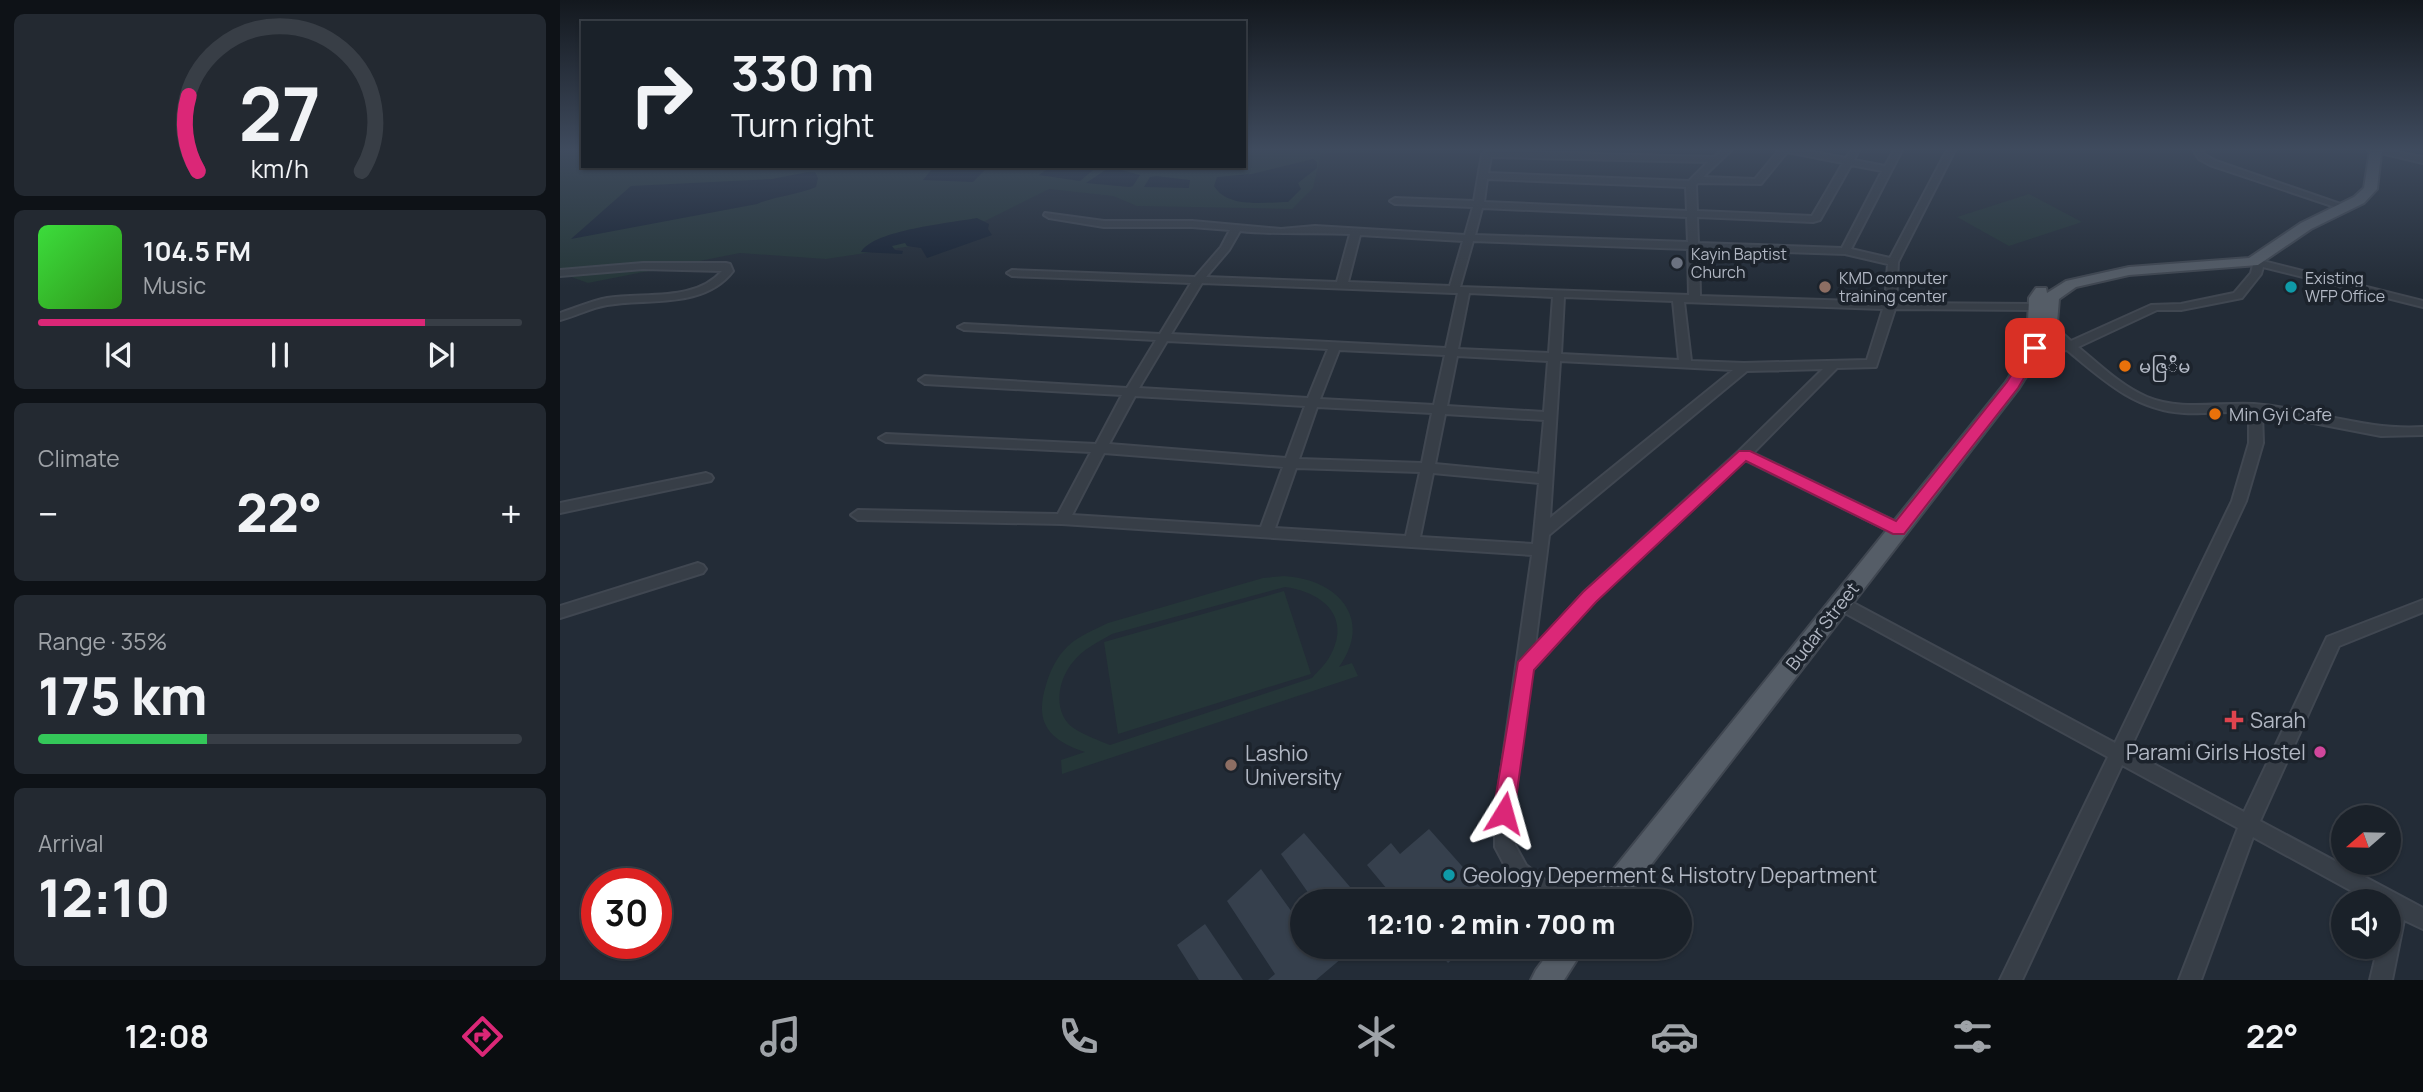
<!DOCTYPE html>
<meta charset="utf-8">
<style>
:root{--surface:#1a2129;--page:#232931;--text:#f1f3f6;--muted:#9fa3a8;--line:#383e46;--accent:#db2777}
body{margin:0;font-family:Manrope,"Noto Sans Myanmar",sans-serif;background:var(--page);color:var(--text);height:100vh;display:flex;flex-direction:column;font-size:26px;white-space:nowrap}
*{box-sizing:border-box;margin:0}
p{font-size:23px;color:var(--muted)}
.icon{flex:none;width:38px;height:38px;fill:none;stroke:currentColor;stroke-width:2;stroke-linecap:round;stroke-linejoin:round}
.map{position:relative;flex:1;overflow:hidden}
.panel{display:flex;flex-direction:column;gap:14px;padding:14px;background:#0e1217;width:560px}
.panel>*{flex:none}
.top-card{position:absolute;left:21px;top:21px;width:665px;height:147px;border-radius:0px;box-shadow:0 2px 5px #0004,0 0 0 2px var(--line);background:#1a2129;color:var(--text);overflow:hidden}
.needle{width:46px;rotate:250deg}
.fabs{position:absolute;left:1771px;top:805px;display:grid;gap:14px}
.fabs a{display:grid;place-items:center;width:70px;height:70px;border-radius:50%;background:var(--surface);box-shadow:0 2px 5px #0004,0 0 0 2px var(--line);font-size:35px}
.speed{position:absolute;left:21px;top:868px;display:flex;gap:14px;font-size:35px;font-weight:700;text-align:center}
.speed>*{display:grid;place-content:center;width:91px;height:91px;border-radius:50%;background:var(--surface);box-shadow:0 2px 5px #0004,0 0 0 2px var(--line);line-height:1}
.speed .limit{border:10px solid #d22;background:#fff;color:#111}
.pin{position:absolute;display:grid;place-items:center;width:60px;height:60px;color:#fff;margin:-30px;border-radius:14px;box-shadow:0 4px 10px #0006}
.me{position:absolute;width:77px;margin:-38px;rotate:8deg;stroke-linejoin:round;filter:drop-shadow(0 0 5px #0008)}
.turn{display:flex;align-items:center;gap:24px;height:147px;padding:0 35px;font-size:32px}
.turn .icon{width:91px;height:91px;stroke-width:2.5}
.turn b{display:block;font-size:49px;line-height:60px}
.big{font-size:52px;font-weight:800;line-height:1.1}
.panel .widget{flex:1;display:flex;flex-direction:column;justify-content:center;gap:10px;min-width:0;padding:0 24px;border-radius:10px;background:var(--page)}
.panel .dial{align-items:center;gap:0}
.dial svg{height:182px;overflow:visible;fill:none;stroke:var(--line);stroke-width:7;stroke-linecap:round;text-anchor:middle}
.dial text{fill:var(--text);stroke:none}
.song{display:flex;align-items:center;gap:21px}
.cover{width:84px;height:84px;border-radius:10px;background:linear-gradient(135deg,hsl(120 70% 55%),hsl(110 70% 35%))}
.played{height:7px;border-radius:4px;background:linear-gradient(90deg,var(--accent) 80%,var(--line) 80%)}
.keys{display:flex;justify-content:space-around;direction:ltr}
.heat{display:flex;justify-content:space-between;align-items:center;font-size:38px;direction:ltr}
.charge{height:10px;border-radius:5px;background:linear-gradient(90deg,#34c759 35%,var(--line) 0)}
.trip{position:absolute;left:730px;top:889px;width:402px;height:70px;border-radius:35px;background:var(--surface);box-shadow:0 2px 5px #0004,0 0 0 2px var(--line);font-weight:800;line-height:70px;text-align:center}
.menu{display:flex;height:112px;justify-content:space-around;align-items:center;background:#0a0d10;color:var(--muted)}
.menu .icon{width:49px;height:49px}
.menu .active{color:var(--accent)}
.menu b{font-size:32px;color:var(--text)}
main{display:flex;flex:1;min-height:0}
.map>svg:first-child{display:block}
.green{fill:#253638;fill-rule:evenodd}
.water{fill:#182333}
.building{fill:#36404d}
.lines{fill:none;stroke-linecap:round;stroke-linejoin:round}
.minor-casing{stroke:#404751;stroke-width:4}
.major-casing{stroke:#404751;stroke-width:4}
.minor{fill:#373e47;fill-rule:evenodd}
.major{fill:#555d67;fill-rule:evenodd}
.route{fill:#db2777;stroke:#8e194d;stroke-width:2}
.worship-dot{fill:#6b7280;stroke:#1c232c;stroke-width:2.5}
.education-dot{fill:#8d6e63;stroke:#1c232c;stroke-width:2.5}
.culture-dot{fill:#0f9aa8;stroke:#1c232c;stroke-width:2.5}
.food-dot{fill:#e8710a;stroke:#1c232c;stroke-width:2.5}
.health-dot{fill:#e0444e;stroke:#1c232c;stroke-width:2.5}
.hotel-dot{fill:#d1479c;stroke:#1c232c;stroke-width:2.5}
.labels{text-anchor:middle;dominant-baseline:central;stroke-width:7;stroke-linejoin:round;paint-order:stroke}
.far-poi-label{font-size:16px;fill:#b2b8c4;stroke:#1c232c;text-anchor:start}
.poi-label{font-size:18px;fill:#b2b8c4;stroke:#1c232c;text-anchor:start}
.street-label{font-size:18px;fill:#b2b8c4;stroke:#1c232c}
.near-poi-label{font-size:21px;fill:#b2b8c4;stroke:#1c232c;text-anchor:start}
</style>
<main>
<section class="panel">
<div class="widget dial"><svg viewBox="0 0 100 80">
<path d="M14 69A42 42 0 1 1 86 69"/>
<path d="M14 69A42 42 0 0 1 10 36" stroke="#db2777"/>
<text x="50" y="56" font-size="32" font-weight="700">27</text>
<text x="50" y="72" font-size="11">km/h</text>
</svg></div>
<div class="widget">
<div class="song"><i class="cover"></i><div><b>104.5 FM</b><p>Music</p></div></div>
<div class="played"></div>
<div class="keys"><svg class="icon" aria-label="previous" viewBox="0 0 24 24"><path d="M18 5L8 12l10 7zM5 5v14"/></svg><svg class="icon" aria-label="pause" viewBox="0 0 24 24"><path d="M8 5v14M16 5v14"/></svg><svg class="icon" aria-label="next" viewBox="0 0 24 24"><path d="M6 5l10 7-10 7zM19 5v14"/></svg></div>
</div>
<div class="widget"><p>Climate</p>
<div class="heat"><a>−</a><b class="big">22°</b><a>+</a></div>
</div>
<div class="widget"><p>Range · 35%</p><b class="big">175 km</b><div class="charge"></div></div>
<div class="widget"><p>Arrival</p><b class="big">12:10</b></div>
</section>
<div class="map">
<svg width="1863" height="980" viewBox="0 0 1863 980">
<rect width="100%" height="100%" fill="#232c37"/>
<g class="green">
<path d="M0 150H23V166H684V150H848L761 154 753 188 732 209 577 206 553 196 489 189 385 241 266 259 180 253 28 283 0 273Z"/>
<path d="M1469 194 1522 222 1449 246 1397 217Z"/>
<path d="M724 576C777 579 814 618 779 667L792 663 798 676 502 774 501 760 525 752C489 740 474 723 486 685 490 671 496 658 507 647 518 636 534 630 548 623L703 578ZM725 587C762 592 792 616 770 656 766 664 758 671 752 678L550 745C538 740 526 736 515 729 492 714 497 681 513 662 523 649 538 642 552 634Z"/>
<path d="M724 591 751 674 558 734 544 642Z"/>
</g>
<g class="water">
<path d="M753 159 757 162V168L738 183 741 189 728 202C706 202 668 209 654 186L657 177 692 174Z"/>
<path d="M491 166H538L520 181 479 175Z"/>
<path d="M428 167 413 182 363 180 373 168Z"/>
<path d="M550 167 580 175 573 186 569 187 526 183Z"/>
<path d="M248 172H255L258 178 256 187C237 195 216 196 197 204L11 239 71 186 212 179Z"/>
<path d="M596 176 630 180 629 188 584 187 590 177Z"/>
<path d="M417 218 429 224 428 229 432 235 367 258 361 248 347 246 345 243 332 246 335 250 343 251 342 254 301 252C314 230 390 223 417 218Z"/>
</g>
<g class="building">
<path d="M869 829 933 901H837L807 865 831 843 840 854Z"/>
<path d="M744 833 802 901H754L721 854Z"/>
<path d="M701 869 742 926V947H795L756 980H708L715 974 667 901Z"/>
<path d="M645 924 683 980H639L617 945Z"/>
<path d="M874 947H907L888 963Z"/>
</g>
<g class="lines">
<g class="minor-casing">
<g id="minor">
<path d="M1162 150H1171L1143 177 1195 179 1219 150H1243L1286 158 1291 150H1299L1294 160 1325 166 1334 150H1342L1291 249 1330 258 1387 150H1395L1338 262 1336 303 1488 304 1494 307 1488 310 1335 309 1316 367 1277 368 1193 453 1343 525 1345 529 1343 533H1333L1185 460 1035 601 971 672 953 813 955 845 966 865 1003 894 1006 901H980L952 879 935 847V813L972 555 502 524 298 520 291 515 298 510 498 514 531 452 326 442 319 438 326 434 536 444 562 395 365 384 359 380 365 376 567 388 596 340 404 330 398 327 404 324 600 334 631 283 452 276 447 273 452 270 635 277 661 247 670 230 632 227H544L489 218 484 215 485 213 544 221H632L721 229 755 226 905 235 913 207 835 204 830 201 835 198 914 201 922 154 927 151 1154 157ZM1227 152 1283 163 1252 216 1137 211 1136 185 1138 183 1201 184ZM931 157 1148 162 1129 181 928 173ZM1291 165 1322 171 1282 248 1138 243 1137 217 1253 222 1260 220ZM927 179 1126 187 1127 211 924 202ZM922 208 1127 217 1128 242 915 235ZM680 231C717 235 753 232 790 234L777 282 646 277 669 250ZM800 235 903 241 890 286 788 282ZM913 241 1128 249 1129 295 900 287ZM1139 249 1285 254 1328 264 1325 302 1140 296ZM642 283 894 293H898L886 348 611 334ZM909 293 993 297 989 353 898 349ZM1004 297 1113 301 1119 360 1001 354ZM1124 302 1323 309 1307 360 1184 363 1131 361ZM607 341 768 349 748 398 579 388ZM779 350 885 355 874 405 760 399ZM897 356 988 361 984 412 887 406ZM1000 361 1173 370 990 518ZM1263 369 1179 451 1023 593 975 646 989 535 1187 371ZM575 396 745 406 726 458 549 444ZM757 407 872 413 862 463 739 459ZM885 414 984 420 979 474 875 464ZM544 453 723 467 701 527 512 515ZM736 468 860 472 846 536 715 528ZM873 473 979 483 973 544 860 537Z"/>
<path d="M1633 150H1642L1645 155 1656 161 1789 207 1781 209 1650 165 1639 159Z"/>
<path d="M1808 150H1825L1863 157V163Z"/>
<path d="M1691 258 1863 301V307L1703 267 1701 274 1682 298 1621 310H1597L1518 347C1540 365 1561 386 1587 397 1621 411 1658 402 1694 404 1751 408 1804 431 1863 427V435L1821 436 1702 413 1703 443 1686 501 1569 751 1684 812 1767 637 1863 600V612L1779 646 1700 821 1863 908V929L1844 920 1832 980H1810L1818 947H1829V901H1810L1693 837 1641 980H1619L1678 828 1562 765 1462 980H1440L1548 757 1274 607 1272 603 1274 599 1280 597 1286 599 1555 743 1672 501 1689 443V412C1668 411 1646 414 1624 413 1575 410 1543 380 1507 350L1475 352 1469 348 1475 344 1500 343 1486 330V326H1494L1511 341 1591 305 1621 304 1674 293 1691 273 1693 265 1686 261Z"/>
<path d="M83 263H166L170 264 173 271C144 309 89 298 47 305 30 308 16 316 0 320V313C16 308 31 301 47 298 85 292 135 302 162 271L83 269 0 276V270Z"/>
<path d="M146 473 151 475 153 478 151 481 0 513V503Z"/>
<path d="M138 563 143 565 146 569 143 573 0 618V606Z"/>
</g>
</g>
<g class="major-casing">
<g id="major">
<path d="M1810 150H1824L1821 154 1817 189 1804 203 1751 229 1698 265 1569 275 1516 287 1499 299 1496 335 1482 351 1459 388 1063 901H1032L1036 891 1446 382 1467 348 1469 298 1476 288H1486L1487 293 1506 281 1569 267 1689 258 1741 223 1794 197 1804 188Z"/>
<path d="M993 947H1025L1004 980H971L976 970Z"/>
</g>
</g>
<use href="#minor" class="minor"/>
<use href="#major" class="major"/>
</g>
<linearGradient id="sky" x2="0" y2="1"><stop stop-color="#13181e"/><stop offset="0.52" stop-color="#3f4b5e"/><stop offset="1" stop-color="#3f4b5e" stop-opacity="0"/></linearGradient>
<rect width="1863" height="287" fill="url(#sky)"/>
<path class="route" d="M1475 344 1482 348 1458 388 1344 534H1333L1186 461 1036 602 974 670 954 813 951 820 944 823 936 820 933 813 958 662 1023 592 1179 451H1190L1336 521 1447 382 1470 345Z"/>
<circle class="worship-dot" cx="1117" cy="263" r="7"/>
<g class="education-dot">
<circle cx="1265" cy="287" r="7"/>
<circle cx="671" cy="765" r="7"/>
</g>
<g class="culture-dot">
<circle cx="1731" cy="287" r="7"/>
<circle cx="889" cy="875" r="7"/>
</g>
<g class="food-dot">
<circle cx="1565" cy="366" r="7"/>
<circle cx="1655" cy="414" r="7"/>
</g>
<path class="health-dot" d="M1670.5 709.5h7v7h7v7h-7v7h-7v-7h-7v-7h7z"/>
<circle class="hotel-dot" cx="1760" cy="752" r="7"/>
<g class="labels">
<g class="far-poi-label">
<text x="1131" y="254">Kayin Baptist<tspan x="1131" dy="18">Church</tspan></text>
<text x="1279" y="278">KMD computer<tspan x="1279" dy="18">training center</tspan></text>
<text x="1745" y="278">Existing<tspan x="1745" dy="18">WFP Office</tspan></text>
</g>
<g class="poi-label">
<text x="1579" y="366">မဇြ်ိမ</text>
<text x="1669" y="414">Min Gyi Cafe</text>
</g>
<g class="street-label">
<text transform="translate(1262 626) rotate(-52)">Budar Street</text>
</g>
<g class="near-poi-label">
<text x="1690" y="720">Sarah</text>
<text x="1746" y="752" text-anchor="end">Parami Girls Hostel</text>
<text x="685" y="753">Lashio<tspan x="685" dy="24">University</tspan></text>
<text x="903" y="875">Geology Deperment &amp; Histotry Department</text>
</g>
</g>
</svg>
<div class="fabs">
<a><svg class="needle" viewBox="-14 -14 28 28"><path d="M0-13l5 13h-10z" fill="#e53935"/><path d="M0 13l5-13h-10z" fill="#9fa3a8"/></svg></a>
<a><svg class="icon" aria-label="sound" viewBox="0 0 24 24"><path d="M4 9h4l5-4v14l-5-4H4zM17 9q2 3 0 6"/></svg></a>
</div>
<div class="speed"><div class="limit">30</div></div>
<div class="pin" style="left:1475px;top:348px;background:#d93025"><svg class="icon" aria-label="arrive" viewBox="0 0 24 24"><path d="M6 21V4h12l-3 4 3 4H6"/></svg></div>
<svg class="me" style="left:944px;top:813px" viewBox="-20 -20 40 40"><path d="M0-17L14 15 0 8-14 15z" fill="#db2777" stroke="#fff" stroke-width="4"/></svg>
<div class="trip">12:10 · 2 min · 700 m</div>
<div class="top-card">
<div class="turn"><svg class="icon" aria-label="right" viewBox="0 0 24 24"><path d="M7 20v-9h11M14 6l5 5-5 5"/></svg><div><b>330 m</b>Turn right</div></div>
</div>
</div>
</main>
<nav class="menu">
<b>12:08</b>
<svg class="icon active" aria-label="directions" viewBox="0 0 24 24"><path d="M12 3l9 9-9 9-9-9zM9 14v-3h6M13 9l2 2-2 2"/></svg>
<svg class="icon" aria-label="music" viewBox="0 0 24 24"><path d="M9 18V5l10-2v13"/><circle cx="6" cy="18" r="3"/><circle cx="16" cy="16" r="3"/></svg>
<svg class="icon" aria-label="phone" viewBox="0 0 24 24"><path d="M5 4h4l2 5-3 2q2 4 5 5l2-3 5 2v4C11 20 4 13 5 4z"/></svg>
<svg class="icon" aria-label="climate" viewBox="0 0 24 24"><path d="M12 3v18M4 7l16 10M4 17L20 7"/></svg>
<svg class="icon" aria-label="car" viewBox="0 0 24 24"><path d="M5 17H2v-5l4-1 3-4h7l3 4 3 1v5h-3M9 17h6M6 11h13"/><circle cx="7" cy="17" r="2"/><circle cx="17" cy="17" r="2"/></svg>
<svg class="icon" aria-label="filters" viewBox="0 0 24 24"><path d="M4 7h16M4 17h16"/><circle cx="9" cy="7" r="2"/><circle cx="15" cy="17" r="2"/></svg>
<b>22°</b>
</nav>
